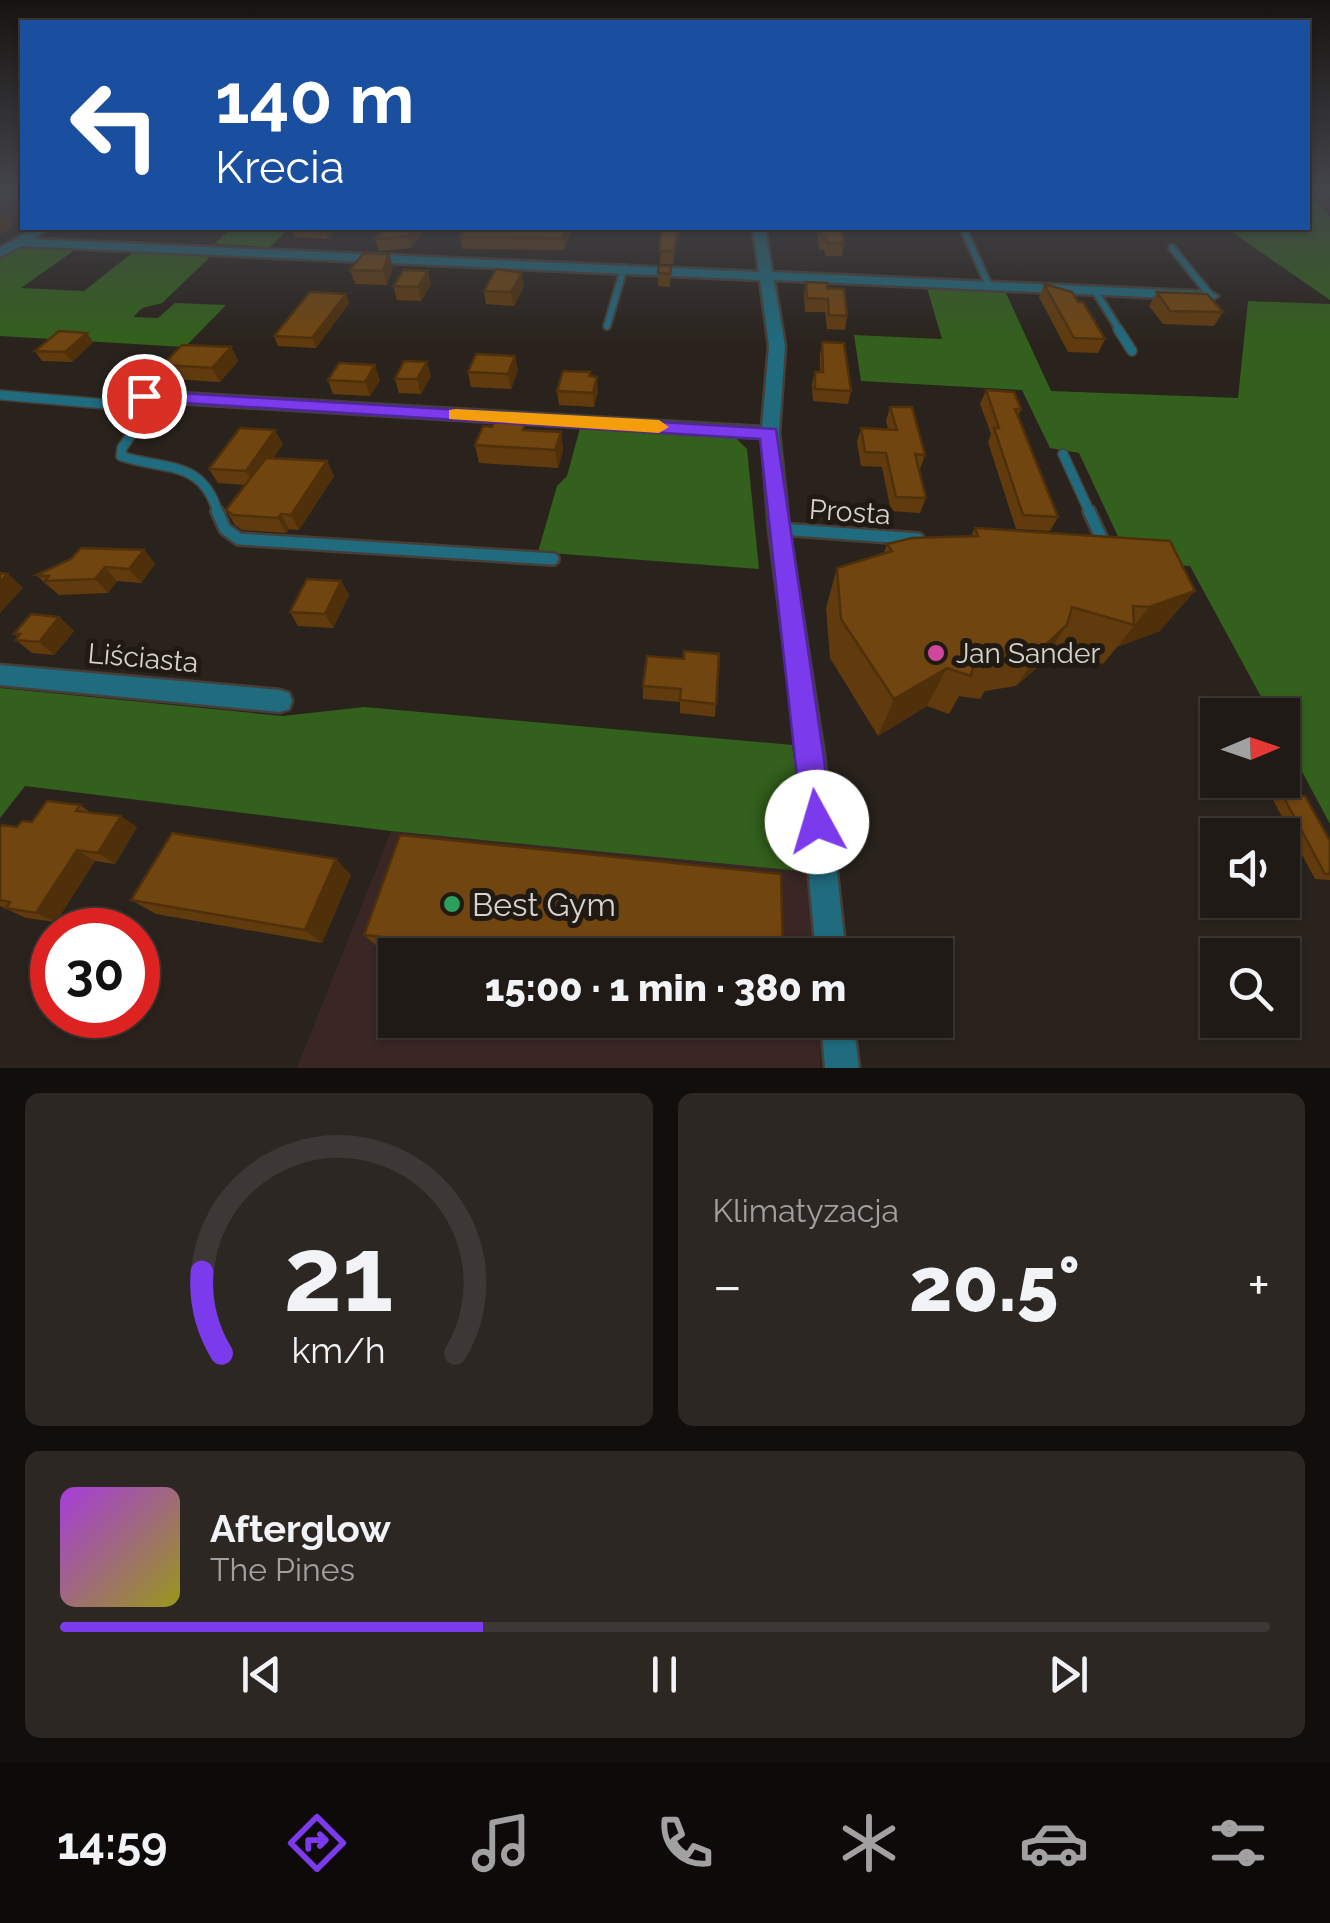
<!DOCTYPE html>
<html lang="pl">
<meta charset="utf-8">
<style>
:root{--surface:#201a16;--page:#2d2723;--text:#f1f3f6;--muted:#a2a1a1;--line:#3d3835;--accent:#7c3aed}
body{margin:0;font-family:Raleway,sans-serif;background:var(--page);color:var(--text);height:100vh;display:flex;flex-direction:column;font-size:38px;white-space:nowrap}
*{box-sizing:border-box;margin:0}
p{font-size:32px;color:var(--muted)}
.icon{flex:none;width:55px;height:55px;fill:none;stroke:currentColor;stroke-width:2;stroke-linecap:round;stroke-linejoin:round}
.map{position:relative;height:1068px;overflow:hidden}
.drawer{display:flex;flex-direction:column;gap:25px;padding:25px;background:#120e0c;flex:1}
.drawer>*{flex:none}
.guide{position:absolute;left:20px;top:20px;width:1290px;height:210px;border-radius:0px;box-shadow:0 2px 8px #0004,0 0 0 2px var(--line);background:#1a4fa0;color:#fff;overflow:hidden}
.needle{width:65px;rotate:88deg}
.tools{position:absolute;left:1200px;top:698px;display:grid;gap:20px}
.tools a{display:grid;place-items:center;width:100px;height:100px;border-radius:0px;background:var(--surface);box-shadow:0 2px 8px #0004,0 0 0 2px var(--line);font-size:50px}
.speed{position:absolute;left:30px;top:908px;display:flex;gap:20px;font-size:50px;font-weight:700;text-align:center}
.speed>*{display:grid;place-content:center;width:130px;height:130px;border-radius:50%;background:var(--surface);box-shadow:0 2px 8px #0004,0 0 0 2px var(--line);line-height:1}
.speed .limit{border:15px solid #d22;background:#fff;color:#111}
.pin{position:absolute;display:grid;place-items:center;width:85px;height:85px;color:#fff;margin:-42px;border:5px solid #fff;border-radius:50%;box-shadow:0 2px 10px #0007}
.me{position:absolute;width:110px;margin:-55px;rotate:354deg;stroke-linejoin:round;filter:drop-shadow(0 0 8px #0008)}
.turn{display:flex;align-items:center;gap:35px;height:210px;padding:0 30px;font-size:45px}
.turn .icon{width:130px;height:130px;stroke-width:2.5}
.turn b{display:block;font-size:70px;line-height:85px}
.big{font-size:75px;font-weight:800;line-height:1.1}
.drawer .card{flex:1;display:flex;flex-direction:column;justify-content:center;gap:15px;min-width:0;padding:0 35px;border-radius:15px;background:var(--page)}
.drawer .dial{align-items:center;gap:0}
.dial svg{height:260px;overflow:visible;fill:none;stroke:var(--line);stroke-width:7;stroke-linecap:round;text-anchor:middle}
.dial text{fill:var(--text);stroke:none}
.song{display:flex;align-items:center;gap:30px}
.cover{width:120px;height:120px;border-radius:15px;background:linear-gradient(135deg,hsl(280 70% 55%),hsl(60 70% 35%))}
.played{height:10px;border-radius:5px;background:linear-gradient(90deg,var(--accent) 35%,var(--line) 35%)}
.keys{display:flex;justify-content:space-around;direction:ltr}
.heat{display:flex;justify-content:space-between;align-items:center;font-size:55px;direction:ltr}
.drawer .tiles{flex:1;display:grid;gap:25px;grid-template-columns:1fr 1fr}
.card:last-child{grid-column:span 2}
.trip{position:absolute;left:378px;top:938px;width:575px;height:100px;border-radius:0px;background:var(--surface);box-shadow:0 2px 8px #0004,0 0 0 2px var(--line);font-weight:800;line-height:100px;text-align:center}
.menu{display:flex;height:160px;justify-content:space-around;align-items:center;background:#0d0a09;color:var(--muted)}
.menu .icon{width:70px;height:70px}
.menu .active{color:var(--accent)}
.menu b{font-size:45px;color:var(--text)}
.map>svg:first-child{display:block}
.commercial{fill:#392625}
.forest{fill:#33601c}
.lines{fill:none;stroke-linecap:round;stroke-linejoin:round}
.service-far2-casing{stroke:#463f39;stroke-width:10}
.service-far1-casing{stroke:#463f39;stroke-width:12}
.service-casing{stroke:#463f39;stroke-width:16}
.minor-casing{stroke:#463f39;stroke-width:5}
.service-far2{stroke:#206b7e;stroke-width:6}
.service-far1{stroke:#206b7e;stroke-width:9}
.service{stroke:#206b7e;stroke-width:11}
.minor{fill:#206b7e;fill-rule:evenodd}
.wall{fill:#613b0e}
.shaded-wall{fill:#4f300b}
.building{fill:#714510;stroke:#4f300b;stroke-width:2.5}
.route{fill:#7c3aed;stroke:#51269a;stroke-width:2.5}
.slow{fill:#f59e0b}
.hotel-dot{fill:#d1479c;stroke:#201a13;stroke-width:4}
.leisure-dot{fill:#2e9e5b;stroke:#201a13;stroke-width:4}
.labels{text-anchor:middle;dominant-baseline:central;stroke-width:10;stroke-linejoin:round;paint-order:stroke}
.street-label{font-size:28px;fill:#d7d2ce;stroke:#201a13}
.poi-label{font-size:28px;fill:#d7d2ce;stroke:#201a13;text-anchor:start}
.near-poi-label{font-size:32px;fill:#d7d2ce;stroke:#201a13;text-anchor:start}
</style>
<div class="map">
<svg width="1330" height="1068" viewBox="0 0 1330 1068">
<rect width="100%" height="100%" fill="#2a231d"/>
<path class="commercial" d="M391 831 810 872 815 955H395V1020H820V1068H297Z"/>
<g class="forest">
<path d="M1308 193 1330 217V300L1226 228H1308Z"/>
<path d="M232 228H289L270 247 214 244Z"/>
<path d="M23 244 79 247 21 288 84 291 136 250 204 253 209 258 162 303 142 308 133 317 158 318 175 303 226 305 185 347 0 336V258Z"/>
<path d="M927 288 1005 291 1051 391 1238 398 1248 301 1330 304V824L1283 736 1282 715H1271L1190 566 1130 562 1079 453 1050 448 1022 390 861 381 854 335 942 339Z"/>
<path d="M580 428 735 437 747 449 759 569 538 552 557 486 567 476Z"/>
<path d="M0 688 283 716 364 707 792 745 810 872 391 831 25 786 0 818Z"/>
</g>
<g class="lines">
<g class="service-far2-casing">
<g id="service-far2">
<path d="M963 228 989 286"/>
<path d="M1172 248 1211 296"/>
<path d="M1095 291 1120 331"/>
<path d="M607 326 624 268"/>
</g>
</g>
<g class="service-far1-casing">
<g id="service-far1">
<path d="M1118 329 1132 351"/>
<path d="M0 395 128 406 139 413 140 422 122 448 121 456C166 471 202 459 218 513"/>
<path d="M1063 454 1090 513"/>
</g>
</g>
<g class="service-casing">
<g id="service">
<path d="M217 511 225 529 239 539 553 559"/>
<path d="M1089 511 1106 548"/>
<path d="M780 529 918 539"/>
</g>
</g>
<g class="minor-casing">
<g id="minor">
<path d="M35 228H49L33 239 759 272 753 228H765L772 272 1211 292 1218 296 1211 300 774 280 785 346 779 433 789 529 824 755 846 955H816L798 755 769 529 762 438 144 401 136 396 144 391 762 427 769 346 760 280 21 246 0 257V248Z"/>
<path d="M0 665 280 690 289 693 292 701 289 709 280 712 0 685Z"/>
<path d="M821 1020H853L859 1068H825Z"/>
</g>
</g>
<use href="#service-far2" class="service-far2"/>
<use href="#service-far1" class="service-far1"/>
<use href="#service" class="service"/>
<use href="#minor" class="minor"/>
</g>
<g class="wall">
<path d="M291 228H338L328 239 295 237Z"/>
<path d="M385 228H422L423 232 411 248 379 251 375 239Z"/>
<path d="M572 228 564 250 462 249 460 237Z"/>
<path d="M661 228H680L673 264H660Z"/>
<path d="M817 228H842L844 243 842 256H825L824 250H819Z"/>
<path d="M659 266H671L670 287 658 286Z"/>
<path d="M393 267 387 285 355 284 350 270Z"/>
<path d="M806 282 827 288 847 316 845 330 827 329 825 312H805L804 295Z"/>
<path d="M431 284 421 301 397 300 393 286Z"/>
<path d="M1044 284 1078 302 1105 339 1098 353 1068 352 1039 297Z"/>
<path d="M524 286 514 306 486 304 484 291Z"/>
<path d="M1157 292 1223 312 1214 326 1163 324 1149 306Z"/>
<path d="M346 294 349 303 316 348 278 346 274 336Z"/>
<path d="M93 342 72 362 42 361 35 351Z"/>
<path d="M822 342 851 391 848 404 813 401 812 384 815 372H820V355Z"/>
<path d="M231 347 238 361 220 382 172 379 163 365Z"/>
<path d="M518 370 511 389 471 387 468 372Z"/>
<path d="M590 372V376L598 391 594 407 559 405 557 391Z"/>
<path d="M431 376 421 394 399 393 395 379Z"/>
<path d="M328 380H380L370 396 333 394Z"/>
<path d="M986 390 1021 409 1018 416 1058 517 1050 531 1016 529 988 442 991 434 980 404Z"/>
<path d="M890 407 925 455 920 469H919L926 498 920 513 891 511 882 467 861 466 857 442 861 428 888 429 886 421Z"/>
<path d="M527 430 561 432 563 450 558 468 479 463 475 445Z"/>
<path d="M283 444 273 458 327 461 334 476 299 530 289 529 286 533 242 530 235 525 226 510 245 485 218 483 209 469Z"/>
<path d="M975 528 1170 541 1160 631 1117 647 1103 664 1051 649 1040 665 1016 686 985 691 980 699 959 696 949 714 927 706 878 736 830 658 826 608 837 568 884 553 887 544 971 536Z"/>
<path d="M144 550 155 564 141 583 117 581 108 593 59 595 36 575Z"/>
<path d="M341 581 349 595 333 628 298 626 290 612Z"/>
<path d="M59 617 74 631 54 655 32 653 16 640 18 637 14 634Z"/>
<path d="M719 654 715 717 680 713V702L643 699V686L684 659Z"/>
<path d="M1282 794 1330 841V880L1315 879 1273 800Z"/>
<path d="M80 805 90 812 137 827 115 864 95 861 56 922 26 918 0 906V828L17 827Z"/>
<path d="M351 875 322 943 156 914 131 900Z"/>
<path d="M364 935 783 955H442L379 948Z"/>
</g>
<g class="shaded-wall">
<path d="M7 212 14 222 11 224 13 227 0 235V216Z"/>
<path d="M324 228H338L328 239Z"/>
<path d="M414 228H422L423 232 411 248 408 236Z"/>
<path d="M567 228H572L564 250 563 238Z"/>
<path d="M678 228H680L673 264 674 251Z"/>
<path d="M389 254 393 267 387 285 383 271Z"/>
<path d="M428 271 431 284 421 301 418 287Z"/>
<path d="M522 273 524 286 514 306 511 292Z"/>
<path d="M346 294 349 303 316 348 312 338Z"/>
<path d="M87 333 93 342 72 362 65 352Z"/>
<path d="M231 347 238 361 220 382 212 368Z"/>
<path d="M515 356 518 370 511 389 508 374Z"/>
<path d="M427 362 431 376 421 394 417 379Z"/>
<path d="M375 365 380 380 370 396 365 382Z"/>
<path d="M597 377 598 391 594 407 593 393Z"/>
<path d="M275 430 283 444 254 485 246 471Z"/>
<path d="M561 432 563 450 558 468 555 450Z"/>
<path d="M327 461 334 476 299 530 291 515Z"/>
<path d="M281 514 289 529 286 533 278 518Z"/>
<path d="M144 550 155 564 141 583 129 569Z"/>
<path d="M105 567 117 581 108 593 95 579Z"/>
<path d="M8 574 23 588 0 613V582Z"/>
<path d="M341 581 349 595 333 628 325 614Z"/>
<path d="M1195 591 1160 631 1117 647 1149 607Z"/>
<path d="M59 617 74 631 54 655 39 642Z"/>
<path d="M1067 625 1040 665 1016 686 1042 648Z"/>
<path d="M947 668 927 706 878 736 894 699Z"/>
<path d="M121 816 137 827 115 864 98 853Z"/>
<path d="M77 850 95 861 56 922 36 913Z"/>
<path d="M336 859 351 875 322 943 305 930Z"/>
</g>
<g class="building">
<path d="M385 228H414L408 236 375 239Z"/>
<path d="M465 228H567L563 238 460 237Z"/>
<path d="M661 228H678L674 251H659Z"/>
<path d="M820 228H842L844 243H827L826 237H821Z"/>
<path d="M364 253 389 254 383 271 350 270Z"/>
<path d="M659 266H671L670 274 658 273Z"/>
<path d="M496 269 522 273 511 292 484 291Z"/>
<path d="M404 270 428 271 418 287 393 286Z"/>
<path d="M806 282 827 283V288L844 289 847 316 829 315 828 299 807 298Z"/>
<path d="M1044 284 1072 292 1078 302H1083L1105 339 1074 338Z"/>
<path d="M310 292 346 294 312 338 274 336Z"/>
<path d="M1157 292 1207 294 1223 312 1170 311Z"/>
<path d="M59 331 87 333 65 352 35 351Z"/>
<path d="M822 342 844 343 851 391 815 389V372H823Z"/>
<path d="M182 345 231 347 212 368 163 365Z"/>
<path d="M476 354 515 356 508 374 468 372Z"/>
<path d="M404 361 427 362 417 379H395Z"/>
<path d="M339 363 375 365 365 382 328 380Z"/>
<path d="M563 371 590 372 589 376 597 377 593 393 557 391Z"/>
<path d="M986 390 1014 392 1021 409H1015L1058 517 1023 515 994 428H999Z"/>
<path d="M890 407H912L925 455 915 454 926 498 896 497 886 453 865 452 861 428 897 430Z"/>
<path d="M495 420 526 422 523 430 561 432 555 450 475 445 483 426 492 427Z"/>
<path d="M240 428 275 430 246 471 209 469Z"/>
<path d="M266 458 327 461 291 515 281 514 278 518 233 515 226 510Z"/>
<path d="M975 528 1170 541 1195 591 1149 607 1133 606 1134 625 1072 607 1067 625 1042 648 1002 654 1004 661 975 657 971 676 947 668 894 699 841 619 837 568 892 551 887 544 912 538 978 536Z"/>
<path d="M81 548 144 550 129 569 105 567 95 579 45 581 49 576 36 575 71 559Z"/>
<path d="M0 573 8 574 0 582Z"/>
<path d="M307 579 341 581 325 614 290 612Z"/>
<path d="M31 614 59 617 39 642 16 640 20 634H14Z"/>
<path d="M684 651 719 654 716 704 680 700 681 689 643 686 647 656 684 659Z"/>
<path d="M1282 794 1305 796 1330 841V874H1325Z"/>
<path d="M47 801 80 805 76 811 121 816 98 853 77 850 36 913 6 908 10 902 0 900V828L2 825 17 827 22 821 32 822Z"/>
<path d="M172 833 336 859 305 930 131 900Z"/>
<path d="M400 835 781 874 783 955H546L364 935Z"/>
</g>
<linearGradient id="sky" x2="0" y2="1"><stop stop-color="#171310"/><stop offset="0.56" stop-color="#44454c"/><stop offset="1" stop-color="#44454c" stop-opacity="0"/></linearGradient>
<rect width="1330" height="342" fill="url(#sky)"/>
<path class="route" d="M144 391 776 429 833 822 828 833 817 838 806 833 802 822 760 439 138 400 135 396Z"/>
<path class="slow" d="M456 409 659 420 669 427 659 433 449 419V410Z"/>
<circle class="hotel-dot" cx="936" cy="653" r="10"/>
<circle class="leisure-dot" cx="452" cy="904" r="10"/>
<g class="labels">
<g class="street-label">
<text transform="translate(850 512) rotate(4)">Prosta</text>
<text transform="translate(143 658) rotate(5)">Liściasta</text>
</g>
<g class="poi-label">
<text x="956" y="653">Jan Sander</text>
</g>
<g class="near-poi-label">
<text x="472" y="904">Best Gym</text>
</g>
</g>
</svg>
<div class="tools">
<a><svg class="needle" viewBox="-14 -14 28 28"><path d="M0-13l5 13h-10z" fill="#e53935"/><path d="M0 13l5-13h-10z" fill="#a2a1a1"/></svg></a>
<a><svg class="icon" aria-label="sound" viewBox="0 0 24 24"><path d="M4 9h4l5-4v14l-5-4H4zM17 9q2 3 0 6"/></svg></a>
<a><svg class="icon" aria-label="search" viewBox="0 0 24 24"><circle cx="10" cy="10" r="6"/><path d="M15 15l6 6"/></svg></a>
</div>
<div class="speed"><div class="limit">30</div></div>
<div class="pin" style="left:144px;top:396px;background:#d93025"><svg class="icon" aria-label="arrive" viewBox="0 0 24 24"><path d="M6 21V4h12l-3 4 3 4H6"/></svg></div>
<svg class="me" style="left:817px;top:822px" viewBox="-20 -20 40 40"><circle r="19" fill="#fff"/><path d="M0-13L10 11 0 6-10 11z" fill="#7c3aed"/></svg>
<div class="trip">15:00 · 1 min · 380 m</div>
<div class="guide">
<div class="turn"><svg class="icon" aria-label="left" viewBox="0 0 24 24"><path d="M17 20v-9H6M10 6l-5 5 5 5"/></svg><div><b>140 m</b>Krecia</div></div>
</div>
</div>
<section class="drawer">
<div class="tiles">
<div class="card dial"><svg viewBox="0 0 100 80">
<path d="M14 69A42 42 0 1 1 86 69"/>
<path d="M14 69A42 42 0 0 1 8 44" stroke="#7c3aed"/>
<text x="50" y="56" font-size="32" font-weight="700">21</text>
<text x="50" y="72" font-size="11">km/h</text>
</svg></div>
<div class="card"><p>Klimatyzacja</p>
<div class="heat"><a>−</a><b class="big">20.5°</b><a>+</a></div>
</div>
<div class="card">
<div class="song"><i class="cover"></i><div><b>Afterglow</b><p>The Pines</p></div></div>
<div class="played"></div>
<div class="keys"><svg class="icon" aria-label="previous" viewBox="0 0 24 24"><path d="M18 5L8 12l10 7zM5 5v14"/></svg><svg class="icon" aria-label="pause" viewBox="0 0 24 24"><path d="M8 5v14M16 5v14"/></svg><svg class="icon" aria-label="next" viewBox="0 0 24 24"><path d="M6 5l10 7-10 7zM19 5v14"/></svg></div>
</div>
</div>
</section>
<nav class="menu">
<b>14:59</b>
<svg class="icon active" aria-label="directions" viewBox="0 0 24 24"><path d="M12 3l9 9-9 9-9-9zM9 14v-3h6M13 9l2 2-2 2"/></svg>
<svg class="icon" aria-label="music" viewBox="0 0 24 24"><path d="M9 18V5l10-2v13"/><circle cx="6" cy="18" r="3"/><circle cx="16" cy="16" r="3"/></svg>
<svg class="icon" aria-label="phone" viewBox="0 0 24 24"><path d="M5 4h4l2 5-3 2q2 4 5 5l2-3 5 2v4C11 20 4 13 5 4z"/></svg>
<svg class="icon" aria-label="climate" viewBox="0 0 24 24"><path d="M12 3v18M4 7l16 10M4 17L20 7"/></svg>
<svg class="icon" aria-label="car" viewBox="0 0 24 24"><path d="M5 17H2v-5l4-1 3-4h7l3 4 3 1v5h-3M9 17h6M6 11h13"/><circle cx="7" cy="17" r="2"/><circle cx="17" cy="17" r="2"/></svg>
<svg class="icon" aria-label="filters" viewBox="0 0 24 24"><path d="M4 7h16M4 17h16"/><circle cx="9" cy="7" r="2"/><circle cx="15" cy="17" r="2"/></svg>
</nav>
